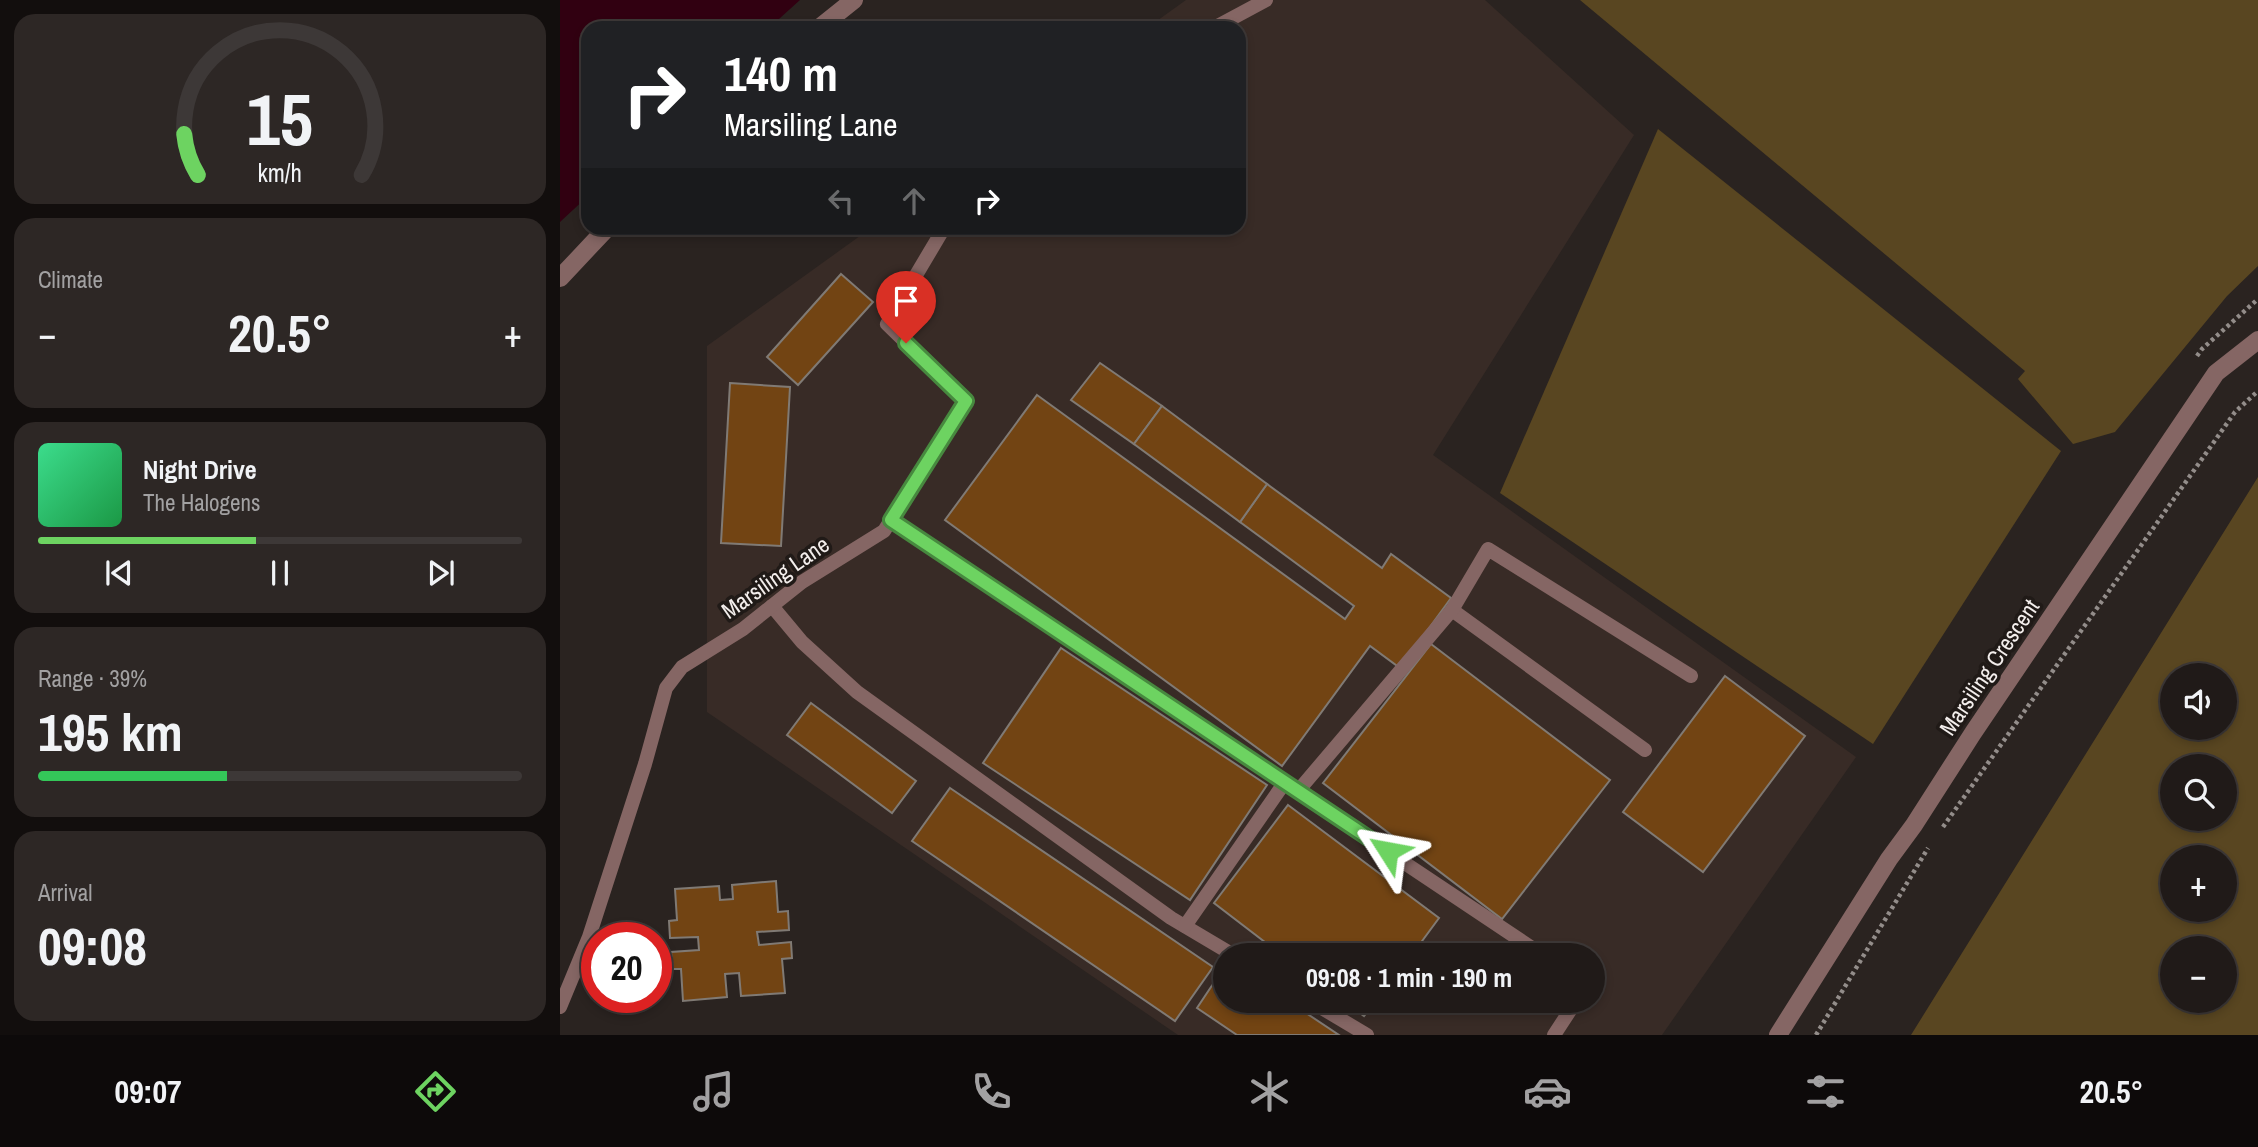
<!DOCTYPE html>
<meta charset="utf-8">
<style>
:root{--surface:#201a18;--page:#2d2725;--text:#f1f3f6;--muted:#a2a1a2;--line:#3d3837;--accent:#6dd361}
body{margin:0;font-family:"Archivo Narrow",sans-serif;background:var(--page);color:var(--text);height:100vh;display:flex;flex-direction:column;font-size:26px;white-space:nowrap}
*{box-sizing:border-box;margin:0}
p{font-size:23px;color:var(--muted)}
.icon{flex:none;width:38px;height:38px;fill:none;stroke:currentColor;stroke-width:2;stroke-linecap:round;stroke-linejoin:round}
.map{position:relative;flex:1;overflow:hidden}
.side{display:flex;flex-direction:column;gap:14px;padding:14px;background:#120e0d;width:560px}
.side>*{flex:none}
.guide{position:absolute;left:21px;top:21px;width:665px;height:214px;border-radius:21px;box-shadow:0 4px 10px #0003,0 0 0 2px var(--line);background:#202124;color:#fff;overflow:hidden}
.fabs{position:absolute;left:1600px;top:663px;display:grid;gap:14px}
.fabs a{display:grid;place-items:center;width:77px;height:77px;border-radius:50%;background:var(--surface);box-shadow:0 4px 10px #0003,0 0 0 2px var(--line);font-size:35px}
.speed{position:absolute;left:21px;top:922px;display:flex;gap:14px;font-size:35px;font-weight:700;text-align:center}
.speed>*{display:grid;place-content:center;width:91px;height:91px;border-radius:50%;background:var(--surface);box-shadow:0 4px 10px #0003,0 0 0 2px var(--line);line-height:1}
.speed .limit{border:10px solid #d22;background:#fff;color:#111}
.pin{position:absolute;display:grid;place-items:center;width:60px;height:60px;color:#fff;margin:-72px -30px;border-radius:50% 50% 50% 0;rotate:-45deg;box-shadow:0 0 7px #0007}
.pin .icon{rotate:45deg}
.me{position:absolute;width:77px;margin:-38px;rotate:304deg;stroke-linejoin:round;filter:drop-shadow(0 0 5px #0008)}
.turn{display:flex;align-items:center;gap:24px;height:147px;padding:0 28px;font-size:32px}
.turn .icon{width:91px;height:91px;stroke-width:2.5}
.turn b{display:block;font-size:49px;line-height:60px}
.lanes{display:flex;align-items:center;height:66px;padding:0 28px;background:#0003;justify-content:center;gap:35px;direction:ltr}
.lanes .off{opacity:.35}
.big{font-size:52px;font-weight:700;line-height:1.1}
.side .card{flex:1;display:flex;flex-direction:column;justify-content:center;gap:10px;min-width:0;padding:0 24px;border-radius:21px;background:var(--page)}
.side .dial{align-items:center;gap:0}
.dial svg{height:182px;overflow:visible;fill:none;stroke:var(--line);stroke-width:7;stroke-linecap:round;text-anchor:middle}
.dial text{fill:var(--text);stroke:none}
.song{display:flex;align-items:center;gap:21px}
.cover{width:84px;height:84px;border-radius:10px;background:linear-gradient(135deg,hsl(150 70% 55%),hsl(140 70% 35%))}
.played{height:7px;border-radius:4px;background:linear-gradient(90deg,var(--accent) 45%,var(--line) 45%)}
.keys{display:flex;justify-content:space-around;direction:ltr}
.heat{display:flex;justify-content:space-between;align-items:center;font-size:38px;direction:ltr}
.charge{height:10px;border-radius:5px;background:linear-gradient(90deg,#34c759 39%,var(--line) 0)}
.trip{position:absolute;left:653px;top:943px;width:392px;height:70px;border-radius:35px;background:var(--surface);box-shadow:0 4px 10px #0003,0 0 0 2px var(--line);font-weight:700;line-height:70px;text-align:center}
.tabs{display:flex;height:112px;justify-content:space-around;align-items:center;background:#0d0a0a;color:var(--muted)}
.tabs .icon{width:49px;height:49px}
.tabs .active{color:var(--accent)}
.tabs b{font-size:32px;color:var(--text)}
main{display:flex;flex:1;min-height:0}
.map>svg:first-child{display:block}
.built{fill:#382b26;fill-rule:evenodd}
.green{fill:#594621;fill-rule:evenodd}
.water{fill:#310011}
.building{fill:#724413;stroke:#807a74;stroke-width:2}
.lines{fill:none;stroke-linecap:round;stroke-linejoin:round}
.path{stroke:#938d8a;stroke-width:4.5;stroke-dasharray:3.5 3.5;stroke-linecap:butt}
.service{stroke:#856664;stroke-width:14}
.minor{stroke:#856664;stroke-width:18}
.route-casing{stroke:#47893f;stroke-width:18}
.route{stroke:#6dd361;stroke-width:12}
.labels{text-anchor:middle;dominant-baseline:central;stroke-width:7;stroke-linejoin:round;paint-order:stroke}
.street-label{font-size:23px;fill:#f3eeec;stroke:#201a17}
</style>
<main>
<section class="side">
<div class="card dial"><svg viewBox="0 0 100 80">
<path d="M14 69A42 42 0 1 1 86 69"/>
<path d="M14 69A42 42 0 0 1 8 51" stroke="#6dd361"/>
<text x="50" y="56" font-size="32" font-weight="700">15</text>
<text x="50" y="72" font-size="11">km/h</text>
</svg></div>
<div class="card"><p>Climate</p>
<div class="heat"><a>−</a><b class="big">20.5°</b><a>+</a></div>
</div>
<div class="card">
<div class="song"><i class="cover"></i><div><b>Night Drive</b><p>The Halogens</p></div></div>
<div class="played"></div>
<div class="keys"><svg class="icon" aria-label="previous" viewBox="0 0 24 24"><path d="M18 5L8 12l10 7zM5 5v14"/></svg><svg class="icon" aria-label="pause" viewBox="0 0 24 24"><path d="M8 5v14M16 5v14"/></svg><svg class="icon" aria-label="next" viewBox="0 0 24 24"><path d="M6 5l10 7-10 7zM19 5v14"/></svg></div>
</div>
<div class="card"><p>Range · 39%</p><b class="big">195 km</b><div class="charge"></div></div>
<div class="card"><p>Arrival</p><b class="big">09:08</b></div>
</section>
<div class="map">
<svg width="1698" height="1035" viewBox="0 0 1698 1035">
<rect width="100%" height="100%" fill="#2a2320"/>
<path class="built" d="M626 0H925L1074 135 873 455 1296 757 1102 1035H618L147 712V346L311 228H679V28H587ZM665 956H1032V1001H665Z"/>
<g class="green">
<path d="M1020 0H1698V266L1667 296 1555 432 1513 444 1458 379 1465 371Z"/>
<path d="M1098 129 1501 451 1313 744 940 493Z"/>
<path d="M1698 477V1035H1351ZM1612 676H1664V728H1612ZM1612 766H1664V819H1612ZM1612 858H1664V910H1612ZM1612 948H1664V1001H1612Z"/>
</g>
<path class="water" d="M0 0H240L209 28H28V196L0 222Z"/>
<g class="building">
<path d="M281 274 313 302 238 385 207 357Z"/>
<path d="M540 363 602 406 574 444 511 400Z"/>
<path d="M170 383 230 387 221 546 161 543Z"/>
<path d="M477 395 785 619 794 606 680 522 707 484 822 568 831 554 891 598 840 668 810 646 722 766 385 520Z"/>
<path d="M602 406 707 484 680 522 574 444Z"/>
<path d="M871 644 1050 780 942 919 763 783Z"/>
<path d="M501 648 707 785 630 900 423 763Z"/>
<path d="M1165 676 1245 736 1143 872 1063 812Z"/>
<path d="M251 703 356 781 332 813 227 735Z"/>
<path d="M390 788 653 967 615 1021 352 841Z"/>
<path d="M728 805 879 918 851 956H723L654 903Z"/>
<path d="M216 881 218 912 228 911 229 930 197 932 199 945 231 942 232 958 222 959 225 993 181 996 179 973 165 974 167 997 123 1001 121 969H113L111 952 139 950 138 937 110 938 109 921 117 920 115 889 159 886 160 900 173 899 172 885Z"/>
<path d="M665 966V1001H728L779 1035H677L637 1008Z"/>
<path d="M784 1001H816L804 1016Z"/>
</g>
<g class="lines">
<g class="path">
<path d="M1637 356 1642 349 1698 299"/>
<path d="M1383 827 1675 412 1698 391"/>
<path d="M1256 1035 1368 848"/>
</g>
<g class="service">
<path d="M654 28 706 0"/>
<path d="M331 520 984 956"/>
<path d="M212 606 242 642 297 692 611 918 675 956"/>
<path d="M892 610 1085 750"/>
<path d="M738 791 892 610 928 549 1131 676"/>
<path d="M625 926 725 782"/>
<path d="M750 1001 807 1035"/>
<path d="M0 1007 29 937 85 764 106 688 122 667 183 629 242 582 324 531 406 401 327 324 384 228"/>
<path d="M994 1035 1011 1009 1012 1001"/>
</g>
<g class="minor">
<path d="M259 28 294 0"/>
<path d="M0 278 47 228"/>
<path d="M1218 1035 1329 859 1354 825 1413 733 1656 373 1698 340"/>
</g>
</g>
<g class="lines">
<g class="route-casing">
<path id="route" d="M346 343 406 401 331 520 828 851"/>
</g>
<use href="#route" class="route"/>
</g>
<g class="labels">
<g class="street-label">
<text transform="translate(215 577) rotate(-35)">Marsiling Lane</text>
<text transform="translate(1429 667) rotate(-56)">Marsiling Crescent</text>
</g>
</g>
</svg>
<div class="fabs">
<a><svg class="icon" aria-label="sound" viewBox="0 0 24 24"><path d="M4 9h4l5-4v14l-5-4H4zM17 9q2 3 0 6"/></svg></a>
<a><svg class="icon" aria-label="search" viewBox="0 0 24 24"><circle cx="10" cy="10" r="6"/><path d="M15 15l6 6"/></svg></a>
<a>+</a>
<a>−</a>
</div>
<div class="speed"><div class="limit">20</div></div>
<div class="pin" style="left:346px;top:343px;background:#d93025"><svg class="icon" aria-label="arrive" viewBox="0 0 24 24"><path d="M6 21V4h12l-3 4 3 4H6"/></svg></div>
<svg class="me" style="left:828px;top:851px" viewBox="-20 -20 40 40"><path d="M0-17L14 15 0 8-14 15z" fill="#6dd361" stroke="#fff" stroke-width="4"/></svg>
<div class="trip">09:08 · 1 min · 190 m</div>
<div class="guide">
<div class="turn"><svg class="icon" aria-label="right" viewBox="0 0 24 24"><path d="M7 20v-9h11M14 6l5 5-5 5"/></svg><div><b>140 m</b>Marsiling Lane</div></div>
<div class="lanes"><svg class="icon off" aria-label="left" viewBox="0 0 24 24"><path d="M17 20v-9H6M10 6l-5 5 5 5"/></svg><svg class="icon off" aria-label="ahead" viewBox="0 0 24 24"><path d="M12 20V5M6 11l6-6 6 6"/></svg><svg class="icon" aria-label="right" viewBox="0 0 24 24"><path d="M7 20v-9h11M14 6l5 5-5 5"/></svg></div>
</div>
</div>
</main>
<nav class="tabs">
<b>09:07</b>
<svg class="icon active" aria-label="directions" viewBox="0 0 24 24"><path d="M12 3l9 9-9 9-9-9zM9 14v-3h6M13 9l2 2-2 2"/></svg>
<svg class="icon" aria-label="music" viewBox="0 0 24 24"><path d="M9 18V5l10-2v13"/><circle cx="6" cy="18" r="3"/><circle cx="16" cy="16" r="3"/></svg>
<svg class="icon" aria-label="phone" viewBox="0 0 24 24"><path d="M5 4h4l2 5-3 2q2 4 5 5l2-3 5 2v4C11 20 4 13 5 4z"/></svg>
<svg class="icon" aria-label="climate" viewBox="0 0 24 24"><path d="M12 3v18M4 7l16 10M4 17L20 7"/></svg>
<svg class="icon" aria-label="car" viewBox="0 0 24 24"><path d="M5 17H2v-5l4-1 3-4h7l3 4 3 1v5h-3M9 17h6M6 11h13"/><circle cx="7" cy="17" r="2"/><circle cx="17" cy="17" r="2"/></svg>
<svg class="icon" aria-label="filters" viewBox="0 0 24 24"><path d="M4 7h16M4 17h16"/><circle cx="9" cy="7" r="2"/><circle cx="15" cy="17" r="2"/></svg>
<b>20.5°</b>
</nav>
